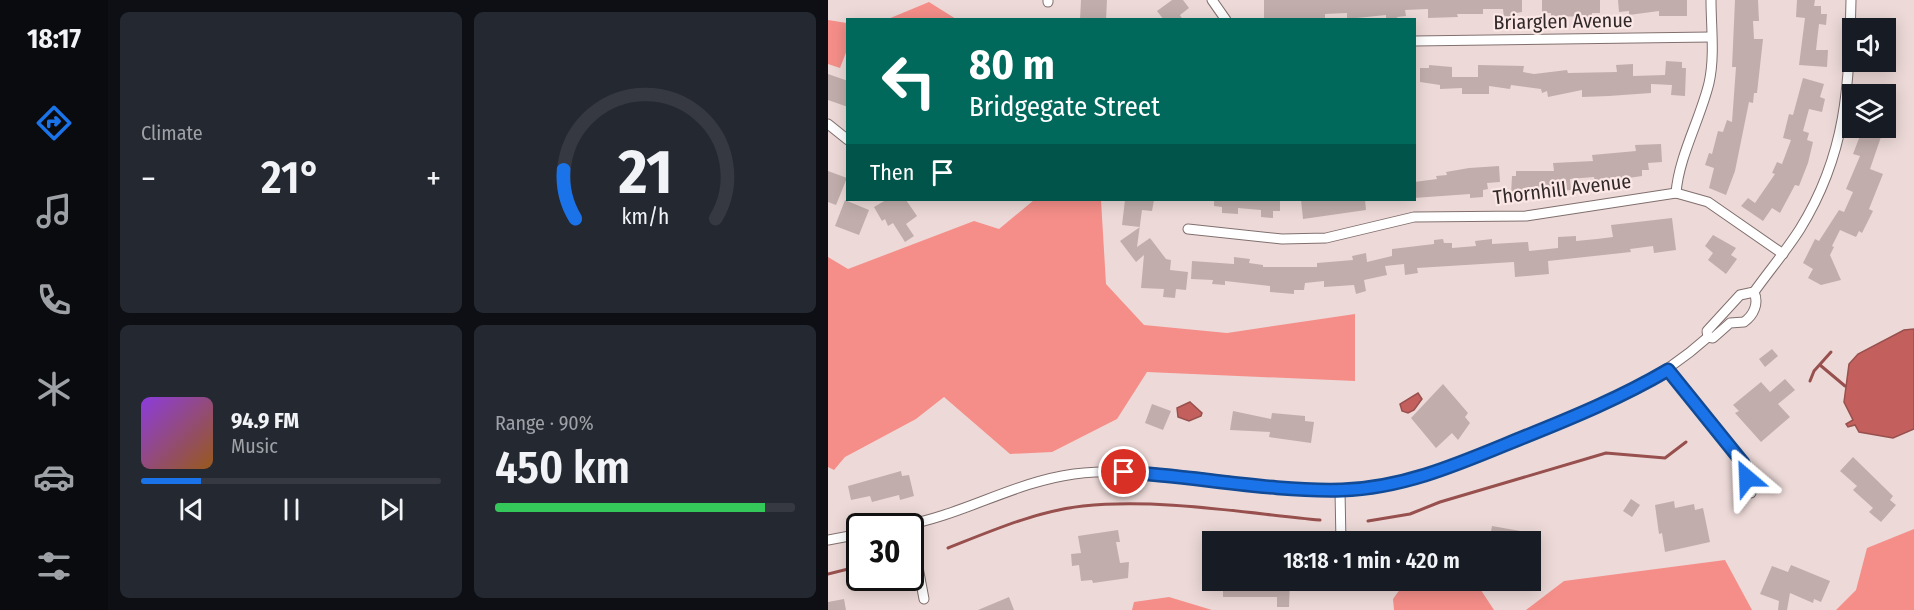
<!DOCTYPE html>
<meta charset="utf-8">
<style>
:root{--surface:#171b24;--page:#242831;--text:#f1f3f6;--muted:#9ea1a6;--line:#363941;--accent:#1a73e8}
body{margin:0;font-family:"Fira Sans Condensed",sans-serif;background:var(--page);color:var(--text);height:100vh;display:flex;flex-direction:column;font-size:22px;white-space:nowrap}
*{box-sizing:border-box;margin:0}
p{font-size:20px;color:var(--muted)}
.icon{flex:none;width:33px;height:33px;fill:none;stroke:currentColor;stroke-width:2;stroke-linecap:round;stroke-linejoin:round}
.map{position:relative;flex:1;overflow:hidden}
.sheet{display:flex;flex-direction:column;gap:12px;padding:12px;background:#0d0f14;width:720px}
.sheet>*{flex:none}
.guide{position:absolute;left:18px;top:18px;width:570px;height:183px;border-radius:0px;box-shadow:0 3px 15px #0003;background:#00695c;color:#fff;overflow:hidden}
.buttons{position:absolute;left:1014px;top:18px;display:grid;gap:12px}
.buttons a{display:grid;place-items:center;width:54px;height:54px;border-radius:0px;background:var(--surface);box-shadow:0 3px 15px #0003;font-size:30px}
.speed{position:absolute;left:18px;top:513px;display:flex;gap:12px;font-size:30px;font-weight:700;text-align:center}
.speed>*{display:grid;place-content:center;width:78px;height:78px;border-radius:50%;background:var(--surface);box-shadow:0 3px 15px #0003;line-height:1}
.speed .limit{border:3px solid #111;border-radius:9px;background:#fff;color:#111}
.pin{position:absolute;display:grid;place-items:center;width:51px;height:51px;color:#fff;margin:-26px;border:3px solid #fff;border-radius:50%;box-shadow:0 2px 6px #0007}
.me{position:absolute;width:66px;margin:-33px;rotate:334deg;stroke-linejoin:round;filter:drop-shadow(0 0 4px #0008)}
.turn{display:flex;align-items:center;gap:21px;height:126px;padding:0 24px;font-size:27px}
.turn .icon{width:78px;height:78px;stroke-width:2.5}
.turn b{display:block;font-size:42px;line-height:51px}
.then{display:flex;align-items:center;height:57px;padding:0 24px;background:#0003;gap:12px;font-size:22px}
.big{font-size:45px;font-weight:600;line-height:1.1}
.sheet .widget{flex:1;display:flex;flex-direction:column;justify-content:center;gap:9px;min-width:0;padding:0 21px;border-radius:9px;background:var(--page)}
.sheet .dial{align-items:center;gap:0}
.dial svg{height:156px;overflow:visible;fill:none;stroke:var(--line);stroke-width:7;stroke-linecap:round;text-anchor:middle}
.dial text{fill:var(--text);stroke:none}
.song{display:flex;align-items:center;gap:18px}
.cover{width:72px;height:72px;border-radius:9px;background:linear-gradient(135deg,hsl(270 70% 55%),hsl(30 70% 35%))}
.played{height:6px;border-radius:3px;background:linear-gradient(90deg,var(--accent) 20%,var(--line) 20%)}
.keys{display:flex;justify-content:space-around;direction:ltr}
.heat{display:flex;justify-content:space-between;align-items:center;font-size:33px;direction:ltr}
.charge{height:9px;border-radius:4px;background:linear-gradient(90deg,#34c759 90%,var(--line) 0)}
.sheet .tiles{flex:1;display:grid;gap:12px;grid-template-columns:repeat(2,1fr)}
.trip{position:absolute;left:374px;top:531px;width:339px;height:60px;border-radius:0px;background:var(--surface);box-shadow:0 3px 15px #0003;font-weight:600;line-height:60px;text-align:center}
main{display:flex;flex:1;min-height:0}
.tabs{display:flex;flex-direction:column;width:108px;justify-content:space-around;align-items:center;background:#090b0e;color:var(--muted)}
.tabs .icon{width:42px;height:42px}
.tabs .current{color:var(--accent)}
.tabs b{font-size:27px;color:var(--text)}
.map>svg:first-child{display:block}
.green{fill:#f58e89}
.water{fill:#c3605d;stroke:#97504d;stroke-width:1.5}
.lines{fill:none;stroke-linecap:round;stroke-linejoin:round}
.stream{stroke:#97504d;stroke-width:3}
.building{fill:#c1aeac}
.minor-casing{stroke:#816f6e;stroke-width:11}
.minor{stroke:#fff;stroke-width:9}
.route-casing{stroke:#114b97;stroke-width:15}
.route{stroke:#1a73e8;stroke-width:10}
.labels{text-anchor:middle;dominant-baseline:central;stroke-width:4.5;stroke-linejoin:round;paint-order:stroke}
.street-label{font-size:20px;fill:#312929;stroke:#fbe7e5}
</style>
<main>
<nav class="tabs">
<b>18:17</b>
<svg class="icon current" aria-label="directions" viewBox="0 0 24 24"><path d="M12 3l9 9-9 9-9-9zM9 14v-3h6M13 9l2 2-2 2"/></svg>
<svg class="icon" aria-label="music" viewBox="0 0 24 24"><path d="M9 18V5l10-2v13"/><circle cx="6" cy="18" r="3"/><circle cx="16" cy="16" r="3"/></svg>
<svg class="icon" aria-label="phone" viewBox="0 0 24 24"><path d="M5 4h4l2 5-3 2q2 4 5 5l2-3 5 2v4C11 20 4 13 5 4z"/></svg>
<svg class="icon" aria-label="climate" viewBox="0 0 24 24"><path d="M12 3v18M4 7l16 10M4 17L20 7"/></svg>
<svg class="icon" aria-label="car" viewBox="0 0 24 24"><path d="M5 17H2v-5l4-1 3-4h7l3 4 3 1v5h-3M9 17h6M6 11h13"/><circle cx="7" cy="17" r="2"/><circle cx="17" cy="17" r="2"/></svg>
<svg class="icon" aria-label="filters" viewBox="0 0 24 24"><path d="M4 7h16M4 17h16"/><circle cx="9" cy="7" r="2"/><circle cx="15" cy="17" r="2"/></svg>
</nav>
<section class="sheet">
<div class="tiles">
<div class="widget"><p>Climate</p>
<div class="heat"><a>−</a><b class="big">21°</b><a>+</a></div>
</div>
<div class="widget dial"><svg viewBox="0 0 100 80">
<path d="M14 69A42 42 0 1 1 86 69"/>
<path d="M14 69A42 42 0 0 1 8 44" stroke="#1a73e8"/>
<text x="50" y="56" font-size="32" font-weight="700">21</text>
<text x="50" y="72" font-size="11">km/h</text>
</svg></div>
<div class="widget">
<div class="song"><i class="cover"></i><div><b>94.9 FM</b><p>Music</p></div></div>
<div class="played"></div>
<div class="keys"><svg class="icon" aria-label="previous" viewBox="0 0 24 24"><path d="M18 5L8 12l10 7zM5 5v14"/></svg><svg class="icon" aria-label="pause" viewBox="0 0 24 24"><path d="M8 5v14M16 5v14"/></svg><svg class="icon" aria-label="next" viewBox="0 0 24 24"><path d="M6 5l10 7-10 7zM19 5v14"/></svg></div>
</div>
<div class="widget"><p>Range · 90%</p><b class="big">450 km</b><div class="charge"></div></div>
</div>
</section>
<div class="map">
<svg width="1086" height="610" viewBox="0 0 1086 610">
<rect width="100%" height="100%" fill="#eddad8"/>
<g class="green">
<path d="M101 2 128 19H60Z"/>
<path d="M0 20 19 23V50L12 68 0 64Z"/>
<path d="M206 200H273L278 284 316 325 399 333 527 314V381L319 372 289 419 224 452 182 454 116 397 88 419 17 457 6 470 0 467V257L20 269 146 221 171 229Z"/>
<path d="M1086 529V610H1008L1028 590 1039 548Z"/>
<path d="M897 560 924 610H698L736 581Z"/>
<path d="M578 581H647L666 610H566L565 599Z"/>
<path d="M341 597 384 610H304L306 602Z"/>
</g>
<g class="water">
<path d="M1086 329V429L1065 438 1031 432 1027 425 1020 427 1018 424 1025 420 1016 402 1021 364 1030 354 1076 330Z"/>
<path d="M590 393 594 399 586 410 580 413 574 411 572 404Z"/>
<path d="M362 402 374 413 373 416 361 421 350 417 349 408Z"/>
</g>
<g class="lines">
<g class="stream">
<path d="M992 365 1017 386"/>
<path d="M982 381 986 371 1003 352"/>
<path d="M540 521 582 514 612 502 778 453 837 458 858 442"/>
<path d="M120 548C163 531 209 511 255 506 330 498 417 513 492 520"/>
<path d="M0 574 32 566"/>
</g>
</g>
<g class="building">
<path d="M253 0H279L278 20H252Z"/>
<path d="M344 0H355L361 8 352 15 355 20H336L329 11Z"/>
<path d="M436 0H694V12L688 13V19H676L675 9H655V14H629L630 17 600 18V9L577 10 578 16 569 17 570 20H558V15L519 19V13L497 14V19L436 20Z"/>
<path d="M714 0H772V13H764V17L723 16V13H714Z"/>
<path d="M790 0H859V16H831V11L801 15V11L791 12Z"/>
<path d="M907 0H930L931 21H925L926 39H935L929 93H926L925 103 921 102 907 171 898 195 881 188 886 168 877 165 881 153 884 154 890 131 895 132 899 120 904 122 908 67H904Z"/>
<path d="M969 0H987L986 6H993V14H999L998 25 991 24 988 50H1000L999 67 971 65 977 18 968 17Z"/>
<path d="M838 61 854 62V68H858L857 96 843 95 844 85 823 84V93L781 96 754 97V90L720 97 719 91 714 93 713 89 683 85 682 89 661 86V94H634V88L612 89V85L592 82V68H601V65L624 67V77H650V65L696 66 695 72 706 74 739 70 740 73 789 72 788 65 805 64V76L837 75Z"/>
<path d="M0 74 20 81V107L0 100Z"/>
<path d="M975 78 996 84 992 97 997 99 994 112 981 109 975 131 981 133 979 140 985 142 980 163 971 186 967 185 952 213 944 208 935 221 913 206 920 198 927 203 947 174 944 173 949 162 954 164 963 140 955 138 961 114 965 115Z"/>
<path d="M1035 128H1051L1050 132 1054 134 1042 169 1055 174 1041 209 1045 211 1034 233 1031 231 1028 237 1012 230 1004 246 1006 247 1002 255 1013 280 993 285 980 278 985 269 975 263 987 239 991 241 1011 210 1016 212 1025 192 1018 189 1032 156 1025 154Z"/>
<path d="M833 144 834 162 820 163 821 170H814V176L767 183 766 177 742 179 743 190 683 195 684 176H688V171H726L725 163 765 161 764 155 808 151 807 145Z"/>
<path d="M671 166 672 182 659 183 660 189 655 190V197L642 198V194L586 198V182L609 179 608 176 619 175 618 172 641 168Z"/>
<path d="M0 171 19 178 8 205 0 202Z"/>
<path d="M17 200 41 210 31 235 7 226Z"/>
<path d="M58 200H78L89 216 78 224 86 236 77 242 65 223 60 226 57 219 54 221 46 207Z"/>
<path d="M297 200H326L324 211 314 210 309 247 322 238 338 259 343 260 342 270 360 272 358 290 348 289 347 298 335 297 336 289 313 288 316 255 308 262 292 241 312 227 294 225Z"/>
<path d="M386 200H452V211H445V218L433 217V210L410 208V214L394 213V207L386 206Z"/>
<path d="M473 200H537L538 210 475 219Z"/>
<path d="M844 218 848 250 826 253 825 246 802 249 803 252 720 261 721 274 687 277 686 262 589 268 590 273 577 275 576 264 557 266 559 275 536 280 538 291 528 294 526 285 496 287V281L477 283 476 290H466V294L442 292V286L397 281V285L384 284 385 280 363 279 364 261 406 264V257L422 259 421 263 435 265V267H489V263L525 260 524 256 538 253 539 262 564 256V249L606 244V240L615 239 616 243H624V248L648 246 647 241 664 239V244L700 242 701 251 730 248V237L748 236V241L769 239 785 237 783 225Z"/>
<path d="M885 235 908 248 903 255 909 259 898 274 880 260 885 253 877 246Z"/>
<path d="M944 349 950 356 937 367 931 359Z"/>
<path d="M957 379 967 390 950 404 962 417 933 442 907 413 911 411 905 405 933 382 942 392Z"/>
<path d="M615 384 640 413 637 417 642 423 630 440 624 433 608 448 583 418Z"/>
<path d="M324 404 343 411 335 430 317 423Z"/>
<path d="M405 411 443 419 444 413 477 416V421L486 422 483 443 441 437 442 432 402 430Z"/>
<path d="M1025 457 1065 496 1062 500 1068 505 1053 522 1041 512 1045 508 1025 490 1029 486 1012 471Z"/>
<path d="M73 471 74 476 81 475 86 496 72 500 71 495 44 502 42 496 23 500 20 486Z"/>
<path d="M803 499 812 505 804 517 795 511Z"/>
<path d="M846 501 847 508 866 504 867 510 875 508 882 542 837 552 834 533 831 534 827 505Z"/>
<path d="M664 526 704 533 702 542H661Z"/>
<path d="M290 530 292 542H288L292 563 301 562 300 578 265 583 264 580 253 581 251 565 244 566 243 554 253 553 250 536Z"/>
<path d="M963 565 1002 581 993 602 986 599 985 603 962 593 959 610H950L951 601 932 594 944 566 960 572Z"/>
<path d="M423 580H462L461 607H449V597H395V584H423Z"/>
<path d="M181 597 186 610H150Z"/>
<path d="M16 599 18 610H0V602Z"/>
</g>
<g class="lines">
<g class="minor-casing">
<g id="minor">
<path d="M384 0 398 20"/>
<path d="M220 2V0"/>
<path d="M586 41 883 37"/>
<path d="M0 124 20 140"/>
<path d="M848 193C851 156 872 120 881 83 887 56 883 27 883 0"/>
<path d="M360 229 454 239 498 238 586 217 698 216 848 193 880 202 955 254"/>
<path d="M880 337 879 331 912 295 926 292"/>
<path d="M840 370 915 463 923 493"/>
<path d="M512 491 513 542"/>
<path d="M82 525 96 599"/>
<path d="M73 526C133 516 186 482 246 474 336 463 424 492 513 490 576 489 633 463 690 439 761 410 821 390 880 337L885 338 902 323 916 322C926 315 931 303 926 292 941 271 958 251 972 229 1019 153 1021 86 1023 0"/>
<path d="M0 540 32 534"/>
<path d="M513 585V580"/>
</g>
</g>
<use href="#minor" class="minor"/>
</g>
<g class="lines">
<g class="route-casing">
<path id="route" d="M296 472C366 476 445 492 514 490 579 488 637 461 696 437 746 417 794 397 840 370L915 463 919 478"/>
</g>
<use href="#route" class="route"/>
</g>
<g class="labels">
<g class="street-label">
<text transform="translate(735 21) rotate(-1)">Briarglen Avenue</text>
<text transform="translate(734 189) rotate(-7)">Thornhill Avenue</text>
</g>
</g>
</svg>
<div class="buttons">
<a><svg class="icon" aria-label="sound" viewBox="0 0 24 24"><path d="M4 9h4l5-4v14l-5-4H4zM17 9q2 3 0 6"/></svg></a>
<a><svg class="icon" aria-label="layers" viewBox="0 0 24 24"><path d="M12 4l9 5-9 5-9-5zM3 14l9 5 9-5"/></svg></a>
</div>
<div class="speed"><div class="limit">30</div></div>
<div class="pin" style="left:296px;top:472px;background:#d93025"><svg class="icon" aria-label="arrive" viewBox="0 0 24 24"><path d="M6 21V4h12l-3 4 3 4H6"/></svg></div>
<svg class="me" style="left:919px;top:478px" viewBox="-20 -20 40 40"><path d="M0-17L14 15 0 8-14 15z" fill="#1a73e8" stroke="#fff" stroke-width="4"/></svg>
<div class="trip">18:18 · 1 min · 420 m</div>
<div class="guide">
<div class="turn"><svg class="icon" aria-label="left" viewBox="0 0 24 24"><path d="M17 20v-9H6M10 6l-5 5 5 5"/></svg><div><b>80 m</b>Bridgegate Street</div></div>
<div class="then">Then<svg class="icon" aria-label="arrive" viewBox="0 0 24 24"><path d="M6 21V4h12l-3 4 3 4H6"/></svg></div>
</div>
</div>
</main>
